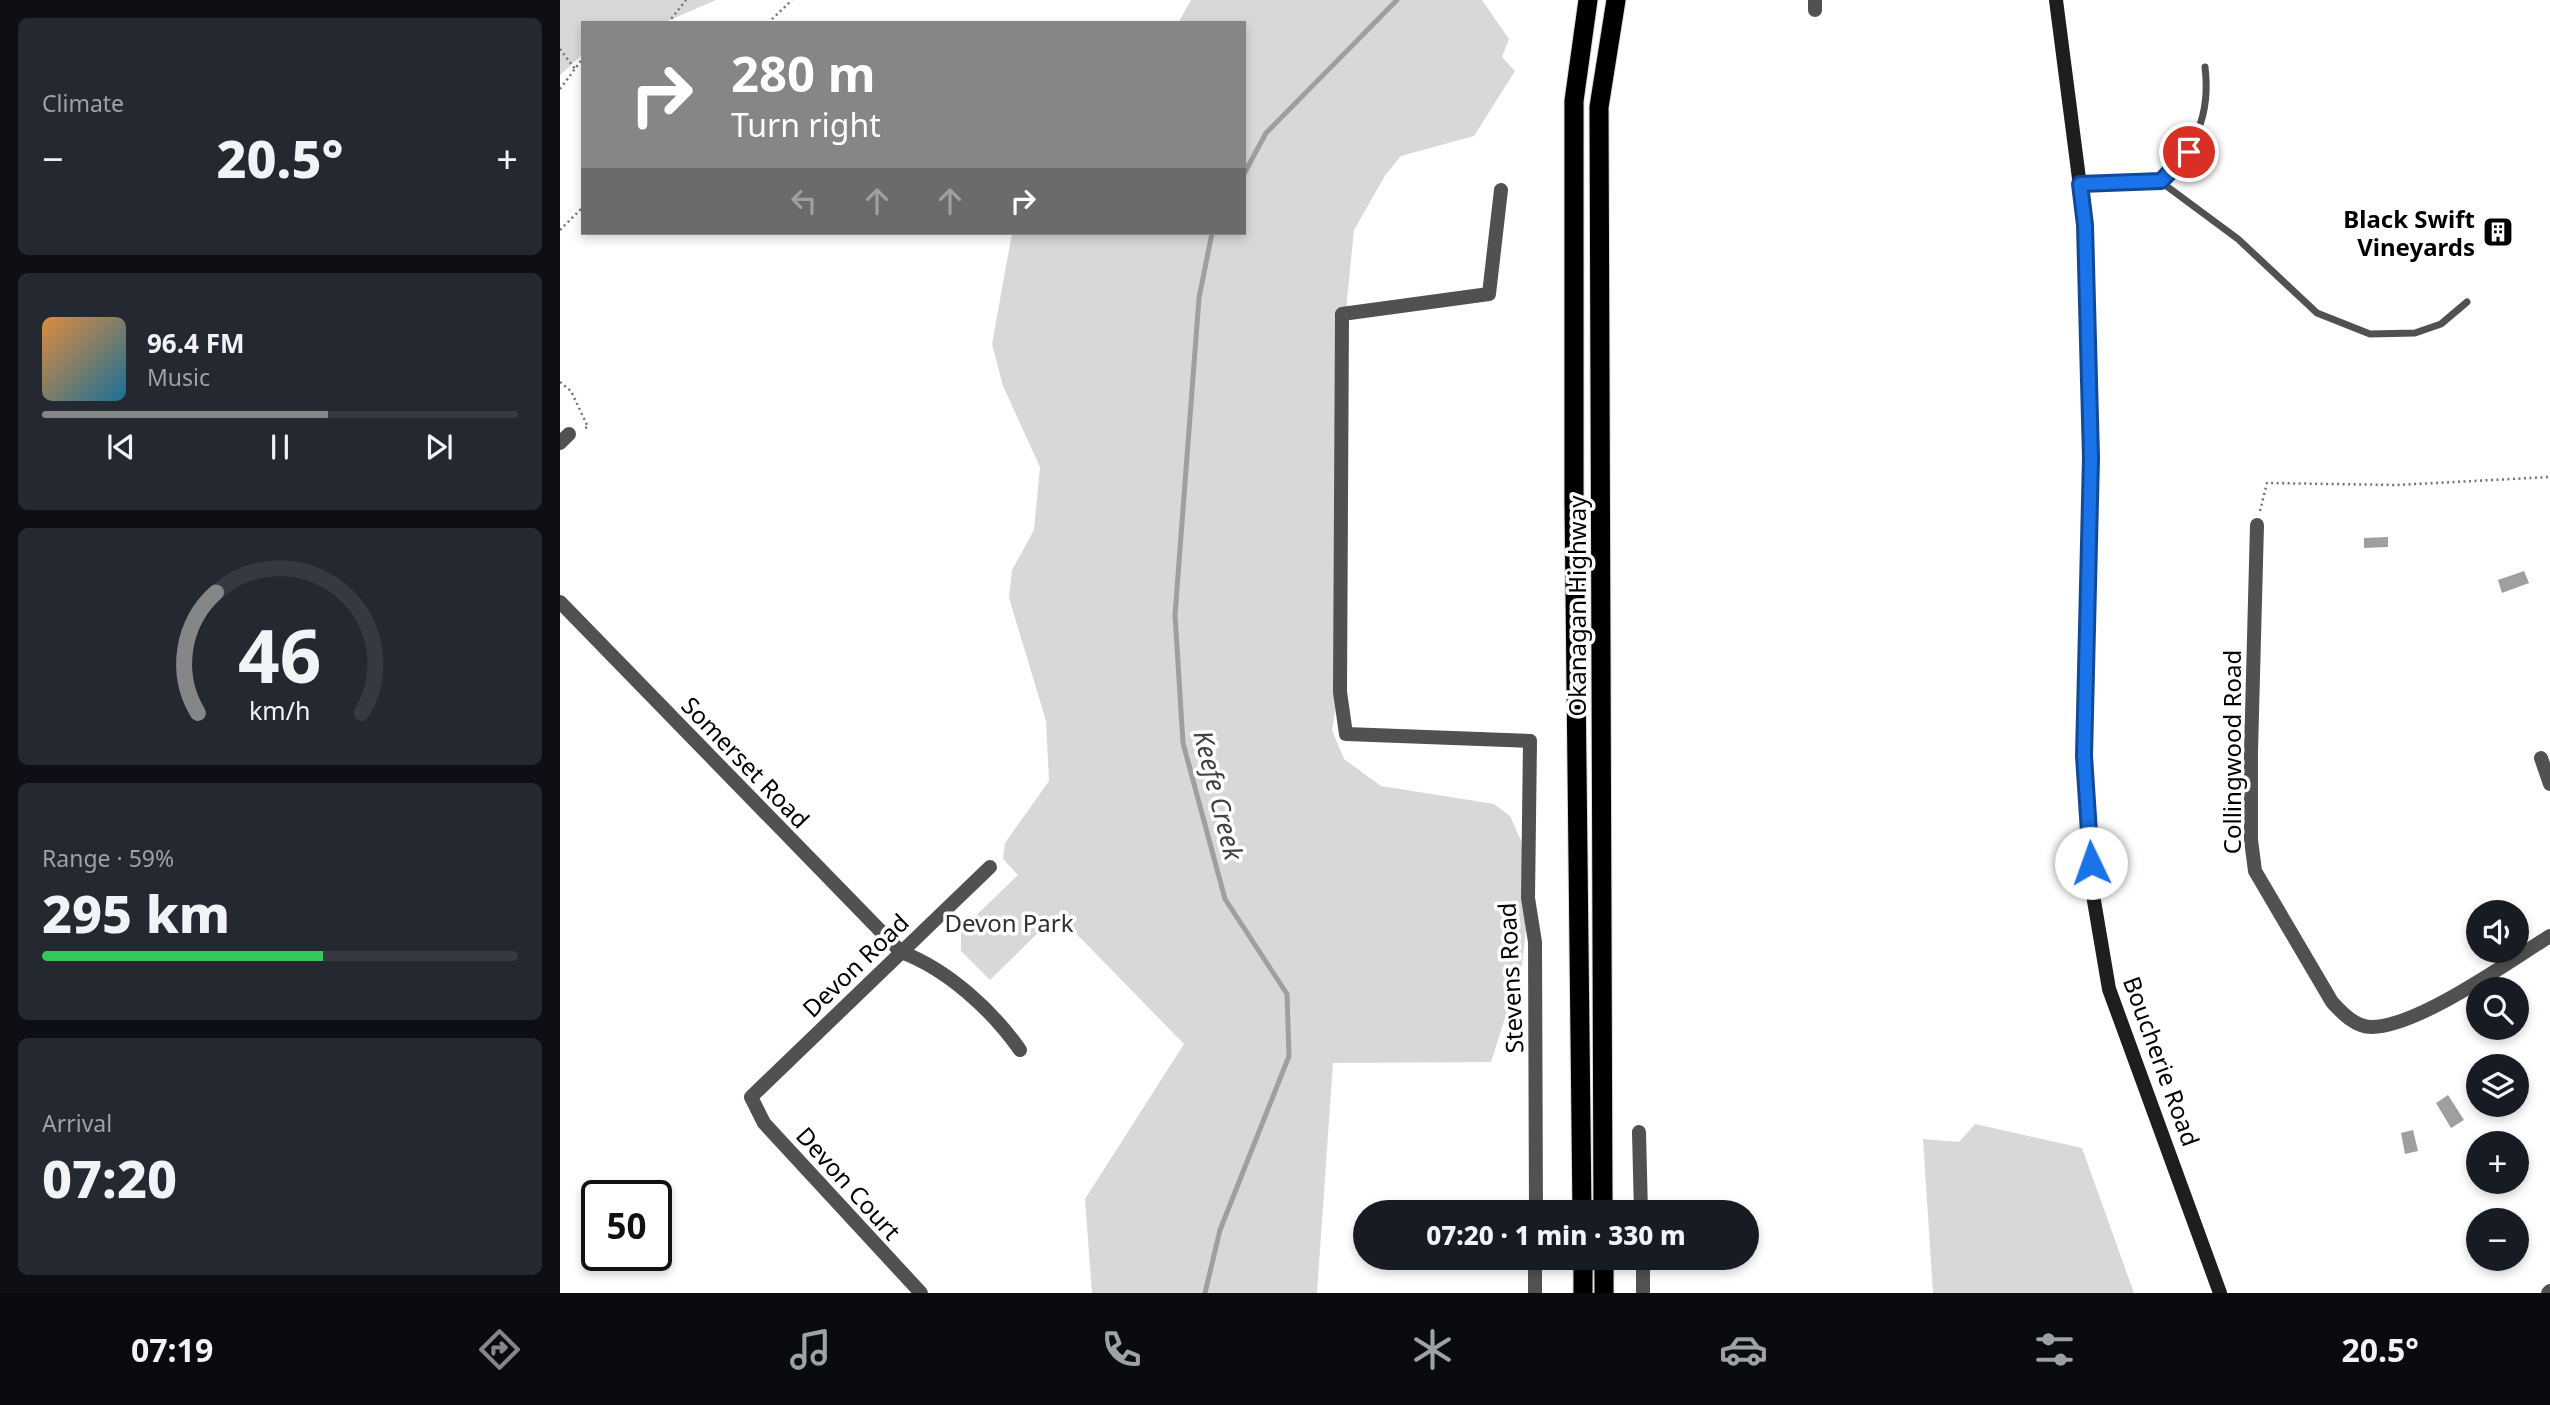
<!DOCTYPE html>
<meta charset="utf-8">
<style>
:root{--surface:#171b24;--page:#242831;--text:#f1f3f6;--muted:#9ea1a6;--line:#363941;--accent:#858687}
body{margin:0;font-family:"Noto Sans",sans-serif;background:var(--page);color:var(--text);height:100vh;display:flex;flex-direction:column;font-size:26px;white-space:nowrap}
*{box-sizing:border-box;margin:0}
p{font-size:23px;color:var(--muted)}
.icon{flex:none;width:38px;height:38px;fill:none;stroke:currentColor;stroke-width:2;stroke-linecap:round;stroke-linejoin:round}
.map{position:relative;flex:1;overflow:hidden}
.sheet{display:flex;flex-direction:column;gap:18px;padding:18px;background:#0d0f14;width:560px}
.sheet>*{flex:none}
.hud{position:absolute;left:21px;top:21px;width:665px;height:214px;border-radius:0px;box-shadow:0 4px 10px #0003;background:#858687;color:#fff;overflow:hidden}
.buttons{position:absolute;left:1906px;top:900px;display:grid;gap:14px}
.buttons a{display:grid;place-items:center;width:63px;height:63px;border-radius:50%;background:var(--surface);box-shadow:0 4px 10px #0003;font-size:35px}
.speed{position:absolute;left:21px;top:1180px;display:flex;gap:14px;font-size:35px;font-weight:700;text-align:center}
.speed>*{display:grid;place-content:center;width:91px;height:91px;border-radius:50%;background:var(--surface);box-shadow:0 4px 10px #0003;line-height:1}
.speed .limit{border:4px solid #111;border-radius:10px;background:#fff;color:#111}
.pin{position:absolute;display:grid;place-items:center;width:60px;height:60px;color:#fff;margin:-30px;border:4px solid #fff;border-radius:50%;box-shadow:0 2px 7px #0007}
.me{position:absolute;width:77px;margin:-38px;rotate:357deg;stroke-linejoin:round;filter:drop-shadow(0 0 5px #0008)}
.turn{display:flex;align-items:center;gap:24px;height:147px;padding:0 35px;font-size:32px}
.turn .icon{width:91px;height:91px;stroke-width:2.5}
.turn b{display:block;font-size:49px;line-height:60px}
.lanes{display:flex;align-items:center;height:66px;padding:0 35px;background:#0003;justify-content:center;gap:35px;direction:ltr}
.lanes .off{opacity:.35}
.big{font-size:52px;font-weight:800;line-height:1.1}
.sheet .widget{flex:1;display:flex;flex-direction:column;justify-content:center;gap:10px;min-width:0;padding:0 24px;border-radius:10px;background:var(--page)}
.sheet .dial{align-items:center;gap:0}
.dial svg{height:182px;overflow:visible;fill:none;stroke:var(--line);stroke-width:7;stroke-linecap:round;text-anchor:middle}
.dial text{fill:var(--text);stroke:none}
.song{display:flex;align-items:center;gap:21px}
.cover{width:84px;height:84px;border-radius:10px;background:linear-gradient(135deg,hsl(30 70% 55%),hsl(200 70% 35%))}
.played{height:7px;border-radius:4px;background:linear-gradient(90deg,var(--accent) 60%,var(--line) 60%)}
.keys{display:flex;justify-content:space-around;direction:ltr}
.heat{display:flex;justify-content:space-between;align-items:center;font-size:38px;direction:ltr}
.charge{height:10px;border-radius:5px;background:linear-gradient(90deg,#34c759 59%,var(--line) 0)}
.trip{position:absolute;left:793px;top:1200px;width:406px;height:70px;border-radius:35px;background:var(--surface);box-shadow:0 4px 10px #0003;font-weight:800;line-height:70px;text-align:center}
.dock{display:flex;height:112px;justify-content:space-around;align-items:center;background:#090b0e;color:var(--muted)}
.dock .icon{width:49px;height:49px}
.dock .selected{color:var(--accent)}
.dock b{font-size:32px;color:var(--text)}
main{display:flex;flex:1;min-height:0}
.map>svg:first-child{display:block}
.green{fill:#d8d8d8}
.water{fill:#9f9f9f}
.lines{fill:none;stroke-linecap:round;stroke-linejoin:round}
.stream{stroke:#9f9f9f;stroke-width:5}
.trunk-casing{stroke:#dbdbdb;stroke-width:21}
.path{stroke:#737373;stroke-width:2.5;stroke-dasharray:2 3.5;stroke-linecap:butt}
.service{stroke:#515151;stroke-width:7}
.minor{stroke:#515151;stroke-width:14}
.tertiary{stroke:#515151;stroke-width:14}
.secondary{stroke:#1e1e1e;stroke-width:14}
.trunk{stroke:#000;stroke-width:19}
.route-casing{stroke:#114b97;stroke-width:18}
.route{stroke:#1a73e8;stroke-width:12}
.labels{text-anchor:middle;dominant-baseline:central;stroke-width:7;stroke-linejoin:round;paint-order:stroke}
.poi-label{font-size:24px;font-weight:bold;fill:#000;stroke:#fff;text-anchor:end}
.street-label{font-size:24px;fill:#000;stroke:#fff}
.park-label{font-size:24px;fill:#2f2f2f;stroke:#fff}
.water-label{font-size:26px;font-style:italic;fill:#404040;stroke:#fff}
</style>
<main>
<section class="sheet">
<div class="widget"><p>Climate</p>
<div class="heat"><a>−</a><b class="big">20.5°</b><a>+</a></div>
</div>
<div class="widget">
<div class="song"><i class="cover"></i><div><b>96.4 FM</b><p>Music</p></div></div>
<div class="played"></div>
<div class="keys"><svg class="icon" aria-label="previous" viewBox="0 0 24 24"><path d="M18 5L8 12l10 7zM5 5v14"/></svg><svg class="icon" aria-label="pause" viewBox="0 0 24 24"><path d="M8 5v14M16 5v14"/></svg><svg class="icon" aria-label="next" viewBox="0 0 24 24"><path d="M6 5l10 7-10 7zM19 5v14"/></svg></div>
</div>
<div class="widget dial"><svg viewBox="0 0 100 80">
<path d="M14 69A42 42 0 1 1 86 69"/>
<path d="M14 69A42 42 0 0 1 22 16" stroke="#858687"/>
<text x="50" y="56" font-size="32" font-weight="700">46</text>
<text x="50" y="72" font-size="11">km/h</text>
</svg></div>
<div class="widget"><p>Range · 59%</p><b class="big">295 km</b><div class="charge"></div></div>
<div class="widget"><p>Arrival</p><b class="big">07:20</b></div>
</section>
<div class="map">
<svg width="1990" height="1293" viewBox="0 0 1990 1293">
<rect width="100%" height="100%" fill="#fff"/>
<g class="green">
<path d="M0 0H156L103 23H23V54L0 75Z"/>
<path d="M631 0H922L949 39 942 57 955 71 914 136 841 156 826 174 794 230 787 299 781 678 772 730 784 759 821 786 934 804 950 816 973 868 962 965 931 1062 773 1063 757 1293H532L525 1199 624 1044 497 914 430 980 401 951V930L458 875 443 859 445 843 489 781 486 721 449 598 452 570 474 530 480 467 443 386 432 344 452 233H684V23H618Z"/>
<path d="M1415 1124 1522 1148 1574 1293H1373L1363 1139 1399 1142Z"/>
</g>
<g class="water">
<path d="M1828 537V547L1804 548V538Z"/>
<path d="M1964 571 1969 583 1942 593 1938 580Z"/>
<path d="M1888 1095 1904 1120 1891 1128 1876 1103Z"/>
<path d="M1853 1130 1858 1151 1845 1154 1841 1133Z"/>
</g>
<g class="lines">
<g class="stream">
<path d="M684 174 706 133 837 0"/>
<path d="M645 1293 660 1230 729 1056 727 994 665 899 623 743 615 615 639 298 652 233"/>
</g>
<g class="trunk-casing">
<g id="trunk">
<path d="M1022 1213 1014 502V101L1028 0"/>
<path d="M1043 1213 1039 107 1056 0"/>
<path d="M1023 1258V1293"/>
<path d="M1044 1258V1293"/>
</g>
</g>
<g class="path">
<path d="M108 23 126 0"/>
<path d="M208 23 232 0"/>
<path d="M0 49 15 69"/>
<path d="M0 89 23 58"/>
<path d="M0 230 23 207"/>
<path d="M0 382 11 391 28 427 22 429"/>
<path d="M1700 511 1707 483 1837 485 1990 477"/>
</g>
<g class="service">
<path d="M1601 182C1635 145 1651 118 1645 67"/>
<path d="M1520 184 1601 182 1678 239 1757 313 1810 334 1855 333 1881 324 1907 302"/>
</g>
<g class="minor">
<path d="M1255 0V10"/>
<path d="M941 190 929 294 782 314 780 692 786 734 970 741"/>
<path d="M0 443 9 434"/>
<path d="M1697 525 1691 751V840L1695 871 1772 1002C1782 1013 1795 1027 1812 1027 1859 1026 1948 962 1990 936"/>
<path d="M0 602 341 952C387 969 432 1010 460 1050"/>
<path d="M1981 758 1990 784"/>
<path d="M1079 1132 1081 1213"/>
<path d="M1083 1258V1293"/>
<path d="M361 1293 204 1123 191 1097 430 867"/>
<path d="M1988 1293 1990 1291"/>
</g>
<g class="tertiary">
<path d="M970 741 968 898 975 942 976 1213"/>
<path d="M975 1293V1258"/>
</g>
<path class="secondary" d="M1496 0 1525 225 1531 458 1524 756 1532 889 1549 989 1660 1293"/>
<use href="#trunk" class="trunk"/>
</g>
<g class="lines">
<g class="route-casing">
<path id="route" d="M1531 863 1524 756 1531 458 1525 225 1520 184 1601 181 1629 152"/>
</g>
<use href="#route" class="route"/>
</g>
<defs>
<g id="building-square" transform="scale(1.575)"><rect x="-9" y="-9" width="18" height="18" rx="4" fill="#000" stroke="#fff"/><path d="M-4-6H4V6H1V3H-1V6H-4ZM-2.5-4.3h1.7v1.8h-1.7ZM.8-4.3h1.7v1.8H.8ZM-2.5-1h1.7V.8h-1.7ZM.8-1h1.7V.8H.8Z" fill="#fff"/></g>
</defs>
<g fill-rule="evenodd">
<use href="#building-square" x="1938" y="232"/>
</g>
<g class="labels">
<g class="poi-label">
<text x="1915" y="218">Black Swift<tspan x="1915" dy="28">Vineyards</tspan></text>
</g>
<g class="street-label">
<text transform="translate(1016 606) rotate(-90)">Okanagan Highway</text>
<text transform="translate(1671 752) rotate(-90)">Collingwood Road</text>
<text transform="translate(186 762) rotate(46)">Somerset Road</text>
<text transform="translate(295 965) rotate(-44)">Devon Road</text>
<text transform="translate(950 978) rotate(-93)">Stevens Road</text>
<text transform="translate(1602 1061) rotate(70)">Boucherie Road</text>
<text transform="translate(289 1183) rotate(48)">Devon Court</text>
</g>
<g class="park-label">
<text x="449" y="922">Devon Park</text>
</g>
<g class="water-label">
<text transform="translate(659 795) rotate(76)">Keefe Creek</text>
</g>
</g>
</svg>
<div class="buttons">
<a><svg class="icon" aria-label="sound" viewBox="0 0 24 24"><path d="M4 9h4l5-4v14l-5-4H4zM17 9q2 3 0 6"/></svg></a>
<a><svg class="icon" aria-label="search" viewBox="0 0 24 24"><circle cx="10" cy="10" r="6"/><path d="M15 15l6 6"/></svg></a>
<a><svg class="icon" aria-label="layers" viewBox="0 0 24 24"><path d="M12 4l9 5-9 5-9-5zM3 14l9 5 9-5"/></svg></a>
<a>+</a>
<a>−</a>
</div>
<div class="speed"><div class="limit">50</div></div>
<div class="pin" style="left:1629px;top:152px;background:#d93025"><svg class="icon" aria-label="arrive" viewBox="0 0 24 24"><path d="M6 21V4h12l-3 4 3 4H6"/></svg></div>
<svg class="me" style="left:1531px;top:863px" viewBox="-20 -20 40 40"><circle r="19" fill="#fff"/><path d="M0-13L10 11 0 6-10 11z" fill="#1a73e8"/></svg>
<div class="trip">07:20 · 1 min · 330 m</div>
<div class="hud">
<div class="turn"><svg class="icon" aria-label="right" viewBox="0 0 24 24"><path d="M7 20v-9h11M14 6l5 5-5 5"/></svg><div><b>280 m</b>Turn right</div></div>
<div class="lanes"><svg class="icon off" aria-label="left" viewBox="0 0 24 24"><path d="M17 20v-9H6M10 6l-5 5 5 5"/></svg><svg class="icon off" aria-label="ahead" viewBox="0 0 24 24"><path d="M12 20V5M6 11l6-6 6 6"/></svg><svg class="icon off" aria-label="ahead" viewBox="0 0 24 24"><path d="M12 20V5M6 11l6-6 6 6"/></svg><svg class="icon" aria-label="right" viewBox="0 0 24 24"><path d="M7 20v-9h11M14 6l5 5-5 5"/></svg></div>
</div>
</div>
</main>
<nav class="dock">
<b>07:19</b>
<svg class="icon selected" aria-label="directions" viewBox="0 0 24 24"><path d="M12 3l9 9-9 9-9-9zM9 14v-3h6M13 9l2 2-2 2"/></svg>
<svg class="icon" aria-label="music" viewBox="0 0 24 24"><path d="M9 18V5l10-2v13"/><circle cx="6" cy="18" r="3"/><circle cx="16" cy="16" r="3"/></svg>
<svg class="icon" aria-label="phone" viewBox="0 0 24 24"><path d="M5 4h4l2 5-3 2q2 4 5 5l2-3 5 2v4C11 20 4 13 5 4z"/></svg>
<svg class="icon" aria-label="climate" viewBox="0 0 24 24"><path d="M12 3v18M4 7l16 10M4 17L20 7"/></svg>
<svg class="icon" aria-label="car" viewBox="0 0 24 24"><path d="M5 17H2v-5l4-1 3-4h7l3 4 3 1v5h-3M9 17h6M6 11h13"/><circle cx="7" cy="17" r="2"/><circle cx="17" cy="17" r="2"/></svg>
<svg class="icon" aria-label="filters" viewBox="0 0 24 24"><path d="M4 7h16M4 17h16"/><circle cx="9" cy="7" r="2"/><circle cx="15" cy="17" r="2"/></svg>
<b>20.5°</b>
</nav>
